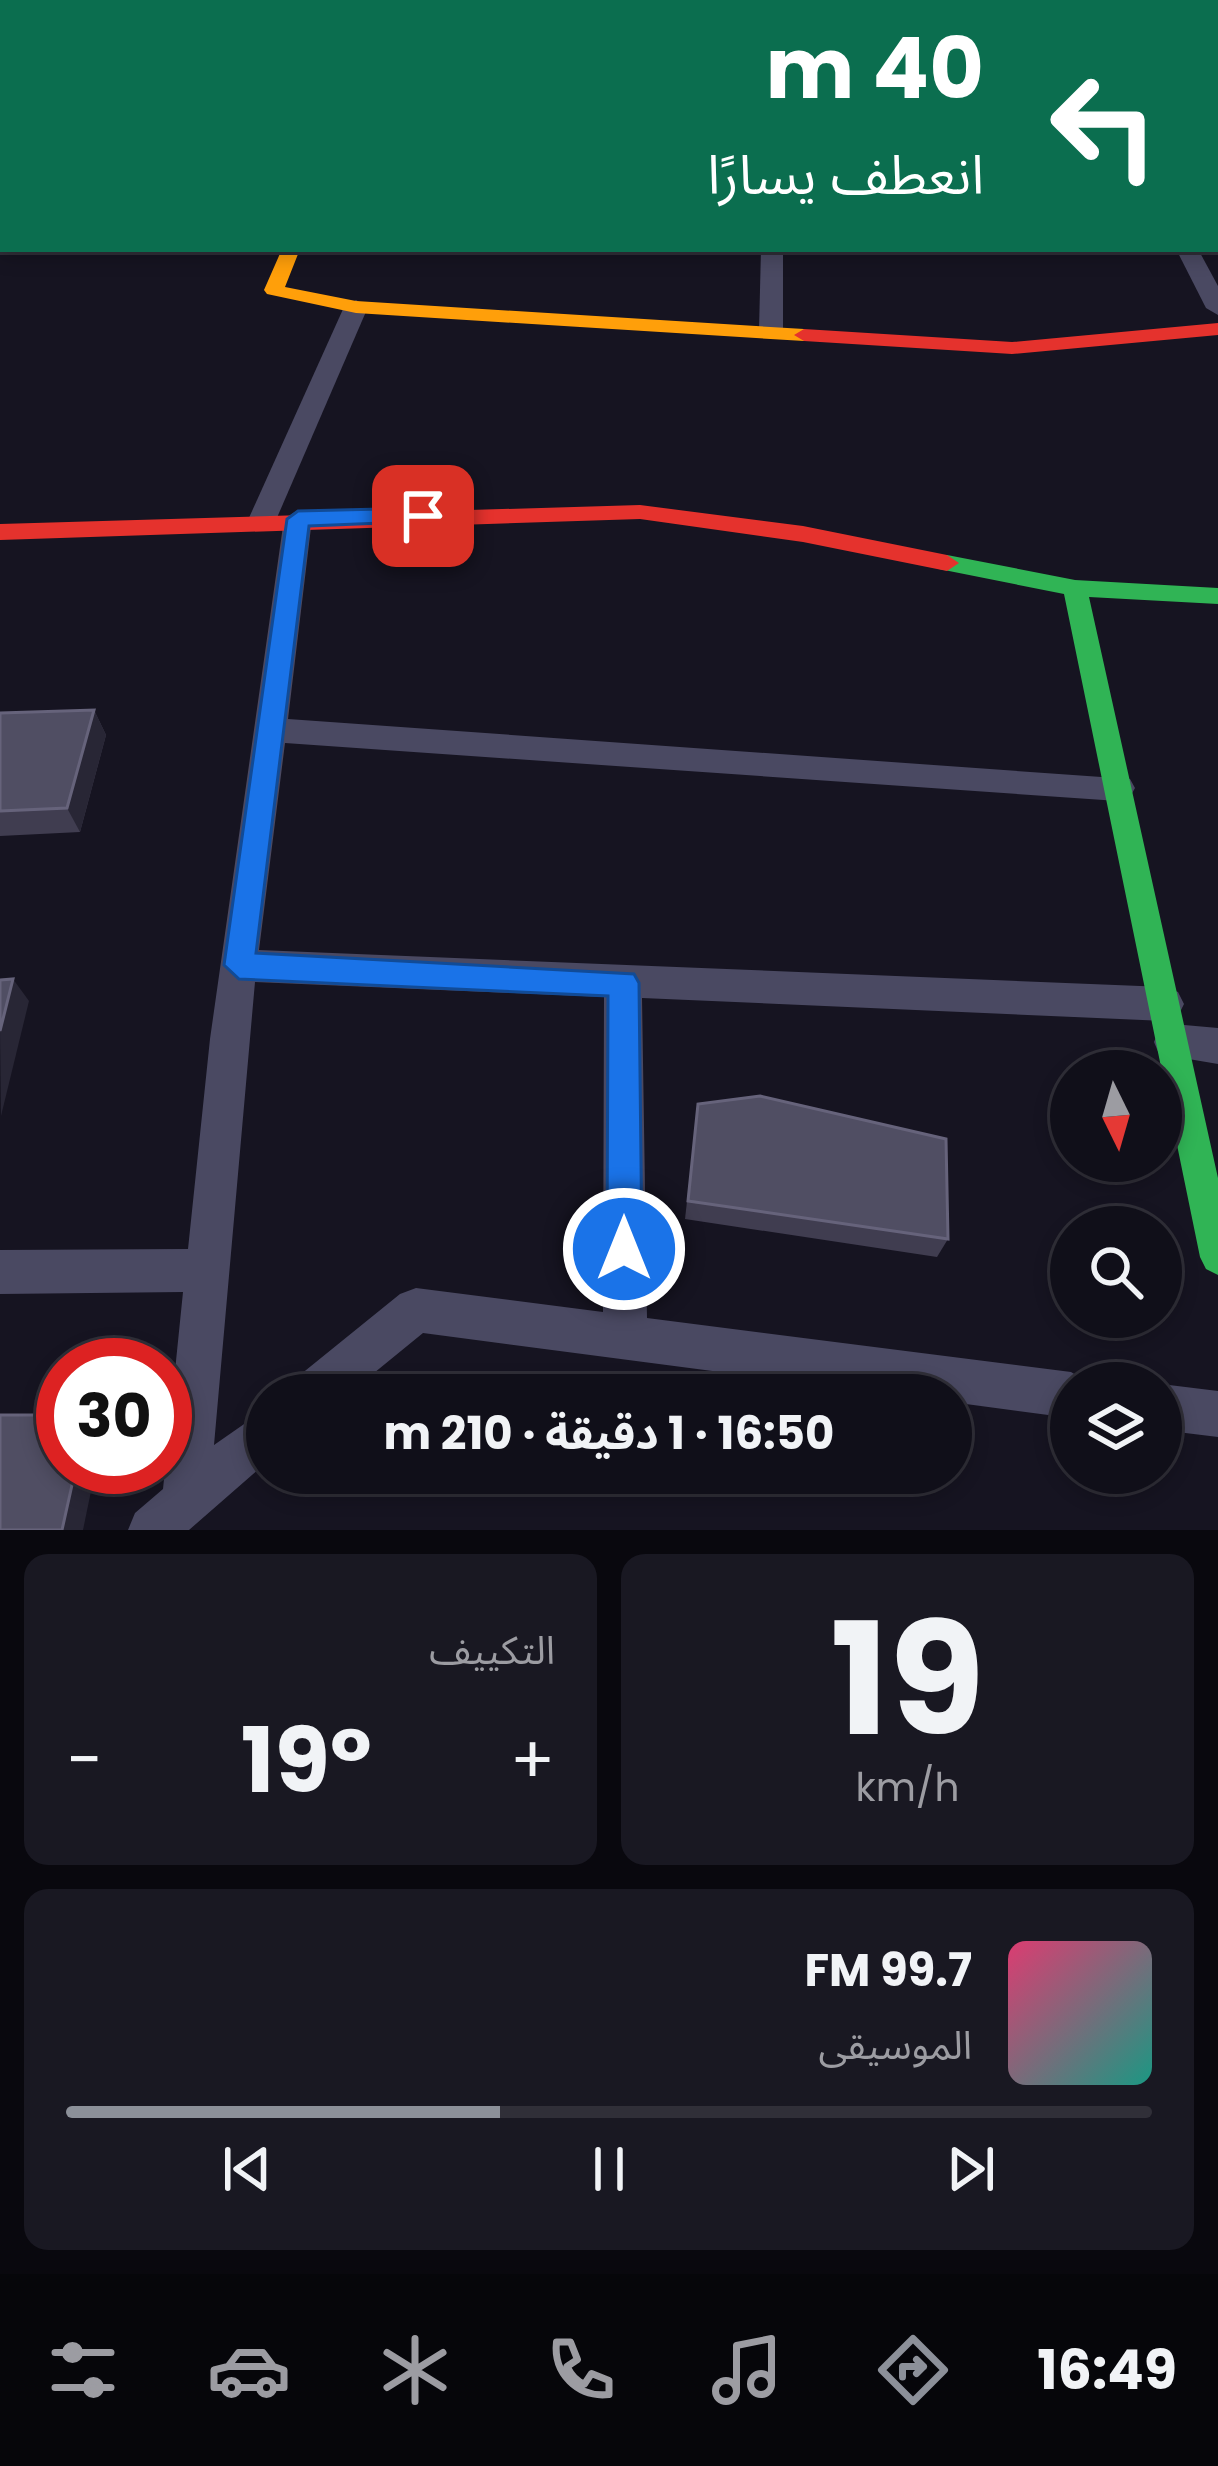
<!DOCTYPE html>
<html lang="ar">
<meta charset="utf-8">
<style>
:root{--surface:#100f19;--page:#191822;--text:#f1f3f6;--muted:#9c9ca2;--line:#302f38;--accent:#8c9099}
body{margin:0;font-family:Poppins,"Noto Sans Arabic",sans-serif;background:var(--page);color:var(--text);direction:rtl;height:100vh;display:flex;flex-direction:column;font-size:45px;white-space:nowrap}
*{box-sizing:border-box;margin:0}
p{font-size:39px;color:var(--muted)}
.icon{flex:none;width:66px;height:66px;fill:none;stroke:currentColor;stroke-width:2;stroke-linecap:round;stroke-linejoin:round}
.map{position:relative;height:1530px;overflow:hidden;direction:ltr}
.drawer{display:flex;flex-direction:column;gap:24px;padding:24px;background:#09080e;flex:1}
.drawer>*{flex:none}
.guide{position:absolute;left:0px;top:0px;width:1218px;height:252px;box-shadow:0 6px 18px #0003,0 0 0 3px var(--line);direction:rtl;background:#0b6e4f;color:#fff;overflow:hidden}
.needle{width:78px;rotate:175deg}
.controls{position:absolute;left:1050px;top:1050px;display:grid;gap:24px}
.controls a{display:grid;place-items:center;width:132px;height:132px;border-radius:50%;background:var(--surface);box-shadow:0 6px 18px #0003,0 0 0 3px var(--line);font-size:60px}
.speed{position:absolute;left:36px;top:1338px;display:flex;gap:24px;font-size:60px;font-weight:700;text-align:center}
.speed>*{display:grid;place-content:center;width:156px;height:156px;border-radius:50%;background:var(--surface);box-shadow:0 6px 18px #0003,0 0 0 3px var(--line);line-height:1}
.speed .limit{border:18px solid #d22;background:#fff;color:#111}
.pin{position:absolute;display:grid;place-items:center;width:102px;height:102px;color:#fff;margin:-51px;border-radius:24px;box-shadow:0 6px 18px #0006}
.me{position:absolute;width:132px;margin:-66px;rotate:0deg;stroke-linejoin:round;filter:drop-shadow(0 0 9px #0008)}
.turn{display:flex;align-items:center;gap:42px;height:252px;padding:0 36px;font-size:54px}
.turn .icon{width:156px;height:156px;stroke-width:2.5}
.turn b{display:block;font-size:84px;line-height:102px}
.big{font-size:90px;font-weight:700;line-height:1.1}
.drawer .card{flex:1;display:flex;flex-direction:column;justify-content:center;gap:18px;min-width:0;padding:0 42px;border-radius:24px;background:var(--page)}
.drawer .dial{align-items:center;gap:0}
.dial b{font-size:156px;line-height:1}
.song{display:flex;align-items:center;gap:36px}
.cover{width:144px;height:144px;border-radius:18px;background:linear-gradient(135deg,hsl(340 70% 55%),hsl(170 70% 35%))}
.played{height:12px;border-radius:6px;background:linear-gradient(90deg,var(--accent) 40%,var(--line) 40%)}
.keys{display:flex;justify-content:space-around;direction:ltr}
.heat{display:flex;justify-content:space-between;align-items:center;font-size:66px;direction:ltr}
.drawer .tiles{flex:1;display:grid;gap:24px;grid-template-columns:1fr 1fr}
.card:last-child{grid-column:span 2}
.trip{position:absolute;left:246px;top:1374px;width:726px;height:120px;border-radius:60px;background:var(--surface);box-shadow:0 6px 18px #0003,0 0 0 3px var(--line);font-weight:700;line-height:120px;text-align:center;direction:rtl}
.menu{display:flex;height:192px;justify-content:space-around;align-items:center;background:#06060a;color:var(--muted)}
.menu .icon{width:84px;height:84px}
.menu .current{color:var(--accent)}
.menu b{font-size:54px;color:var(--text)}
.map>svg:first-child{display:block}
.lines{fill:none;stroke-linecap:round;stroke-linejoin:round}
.street{fill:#4a4962;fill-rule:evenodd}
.fast{fill:#30b455;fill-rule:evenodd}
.slow{fill:#ff9f0a;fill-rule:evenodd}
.jam{fill:#e5322d;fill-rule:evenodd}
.wall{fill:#403d50}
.shaded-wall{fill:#282635}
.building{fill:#504e63;stroke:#66637b;stroke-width:3}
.route{fill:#1a73e8;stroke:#114b97;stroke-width:3}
</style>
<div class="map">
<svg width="1218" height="1530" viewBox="0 0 1218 1530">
<rect width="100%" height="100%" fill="#161421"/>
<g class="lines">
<g class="street">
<rect x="54" y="0" width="18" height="3"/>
<path d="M432 0H467L430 3Z"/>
<path d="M0 12H3L0 38Z"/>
<rect x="1215" y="32" width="3" height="10"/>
<path d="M1218 141V153L1215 154V142Z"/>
<path d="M761 249H783V330L771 337 759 330Z"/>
<path d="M1176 249H1198L1218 286V315L1206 308Z"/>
<path d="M356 300 368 307 276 520 272 527H252L248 520 344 307Z"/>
<path d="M298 510 312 519 288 719 1130 779 1135 788 1130 797 1118 801 285 743 259 950 1165 987 1178 992 1184 1004 1178 1016 1165 1021 642 998 647 1318 1071 1372 1089 1383H1071V1418L951 1402V1395H896L423 1333 347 1395H288L295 1379 400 1294 416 1288 603 1312 604 997 255 982 214 1445 267 1408V1462L189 1530H128L135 1513 163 1489 183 1292 0 1294V1250L188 1249 210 1039 284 519Z"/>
<path d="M1173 1024 1218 1028V1064L1159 1054 1154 1042 1159 1030Z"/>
<path d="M1161 1384 1218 1391V1437L1161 1430Z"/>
</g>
<path class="fast" d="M947 555 1075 580 1218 588V604L1089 597 1218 1178V1275L1206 1269 1200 1257 1064 594 939 569 935 563 939 557Z"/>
<path class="slow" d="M282 249H300L285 287 356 301 804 329 814 335 804 341 356 313 267 294 264 290Z"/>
<g class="jam">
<path d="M1218 323V335L1012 354 804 341 794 335 804 329 1012 342Z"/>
<path d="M640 505 803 526 947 555 959 563 947 571 803 542 640 519 0 540V524Z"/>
</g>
</g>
<g class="wall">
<path d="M94 710 106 735 80 832 0 836V713Z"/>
<path d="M698 1104 948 1239 937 1257 685 1219Z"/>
</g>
<g class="shaded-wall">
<path d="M94 710 106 735 80 832 67 808Z"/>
<path d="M13 979 29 1001 1 1116 0 1031Z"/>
<path d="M76 1467H96L83 1530H62Z"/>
</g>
<g class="building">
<path d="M94 710 67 808 0 811V713Z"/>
<path d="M13 979 0 1031V980Z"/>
<path d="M760 1096 946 1139 948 1239 688 1201 698 1104Z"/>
<path d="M0 1415H63V1467H76L62 1530H0Z"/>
</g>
<path class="route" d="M423 508 435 516 431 521 309 526 256 953 634 974 639 983 642 1249 637 1261 624 1266 612 1261 607 1249 608 996 239 979 224 965 287 519 298 511Z"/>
</svg>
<div class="controls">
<a><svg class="needle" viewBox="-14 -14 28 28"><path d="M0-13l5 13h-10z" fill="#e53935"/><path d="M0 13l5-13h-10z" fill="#9c9ca2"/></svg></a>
<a><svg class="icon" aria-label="search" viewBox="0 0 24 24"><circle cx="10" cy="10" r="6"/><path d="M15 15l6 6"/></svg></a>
<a><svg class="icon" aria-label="layers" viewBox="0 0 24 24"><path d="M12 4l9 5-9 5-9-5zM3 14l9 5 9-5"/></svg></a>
</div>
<div class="speed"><div class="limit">30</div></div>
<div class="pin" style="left:423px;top:516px;background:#d93025"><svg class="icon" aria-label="arrive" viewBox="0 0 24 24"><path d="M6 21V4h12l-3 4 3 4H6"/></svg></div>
<svg class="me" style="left:624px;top:1249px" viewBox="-20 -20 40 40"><circle r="17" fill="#1a73e8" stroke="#fff" stroke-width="3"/><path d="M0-11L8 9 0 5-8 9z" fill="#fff"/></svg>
<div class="trip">16:50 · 1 دقيقة · 210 m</div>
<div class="guide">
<div class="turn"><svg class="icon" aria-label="left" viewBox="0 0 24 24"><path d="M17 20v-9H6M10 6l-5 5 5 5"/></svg><div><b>40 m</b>انعطف يسارًا</div></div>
</div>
</div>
<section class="drawer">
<div class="tiles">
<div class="card dial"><b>19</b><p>km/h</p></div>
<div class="card"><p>التكييف</p>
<div class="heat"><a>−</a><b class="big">19°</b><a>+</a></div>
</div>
<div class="card">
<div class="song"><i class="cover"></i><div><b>99.7 FM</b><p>الموسيقى</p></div></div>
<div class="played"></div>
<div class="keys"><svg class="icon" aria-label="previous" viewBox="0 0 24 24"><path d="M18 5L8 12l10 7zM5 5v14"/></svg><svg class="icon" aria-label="pause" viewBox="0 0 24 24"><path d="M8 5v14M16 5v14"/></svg><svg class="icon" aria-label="next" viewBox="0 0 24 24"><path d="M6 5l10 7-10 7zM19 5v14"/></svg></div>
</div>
</div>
</section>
<nav class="menu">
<b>16:49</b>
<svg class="icon current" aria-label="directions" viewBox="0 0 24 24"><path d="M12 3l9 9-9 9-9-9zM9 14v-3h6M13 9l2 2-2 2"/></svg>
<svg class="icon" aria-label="music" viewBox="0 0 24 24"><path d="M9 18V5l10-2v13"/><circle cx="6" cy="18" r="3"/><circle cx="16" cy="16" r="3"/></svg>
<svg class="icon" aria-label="phone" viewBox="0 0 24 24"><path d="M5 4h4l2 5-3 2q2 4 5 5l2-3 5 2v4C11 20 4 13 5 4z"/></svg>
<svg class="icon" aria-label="climate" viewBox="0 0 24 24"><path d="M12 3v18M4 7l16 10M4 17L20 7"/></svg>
<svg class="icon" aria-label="car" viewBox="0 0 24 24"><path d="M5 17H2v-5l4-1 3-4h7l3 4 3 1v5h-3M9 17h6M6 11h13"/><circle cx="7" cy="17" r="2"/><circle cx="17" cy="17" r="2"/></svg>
<svg class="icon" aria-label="filters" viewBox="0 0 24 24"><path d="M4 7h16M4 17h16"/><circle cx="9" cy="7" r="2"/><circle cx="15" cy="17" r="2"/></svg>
</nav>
